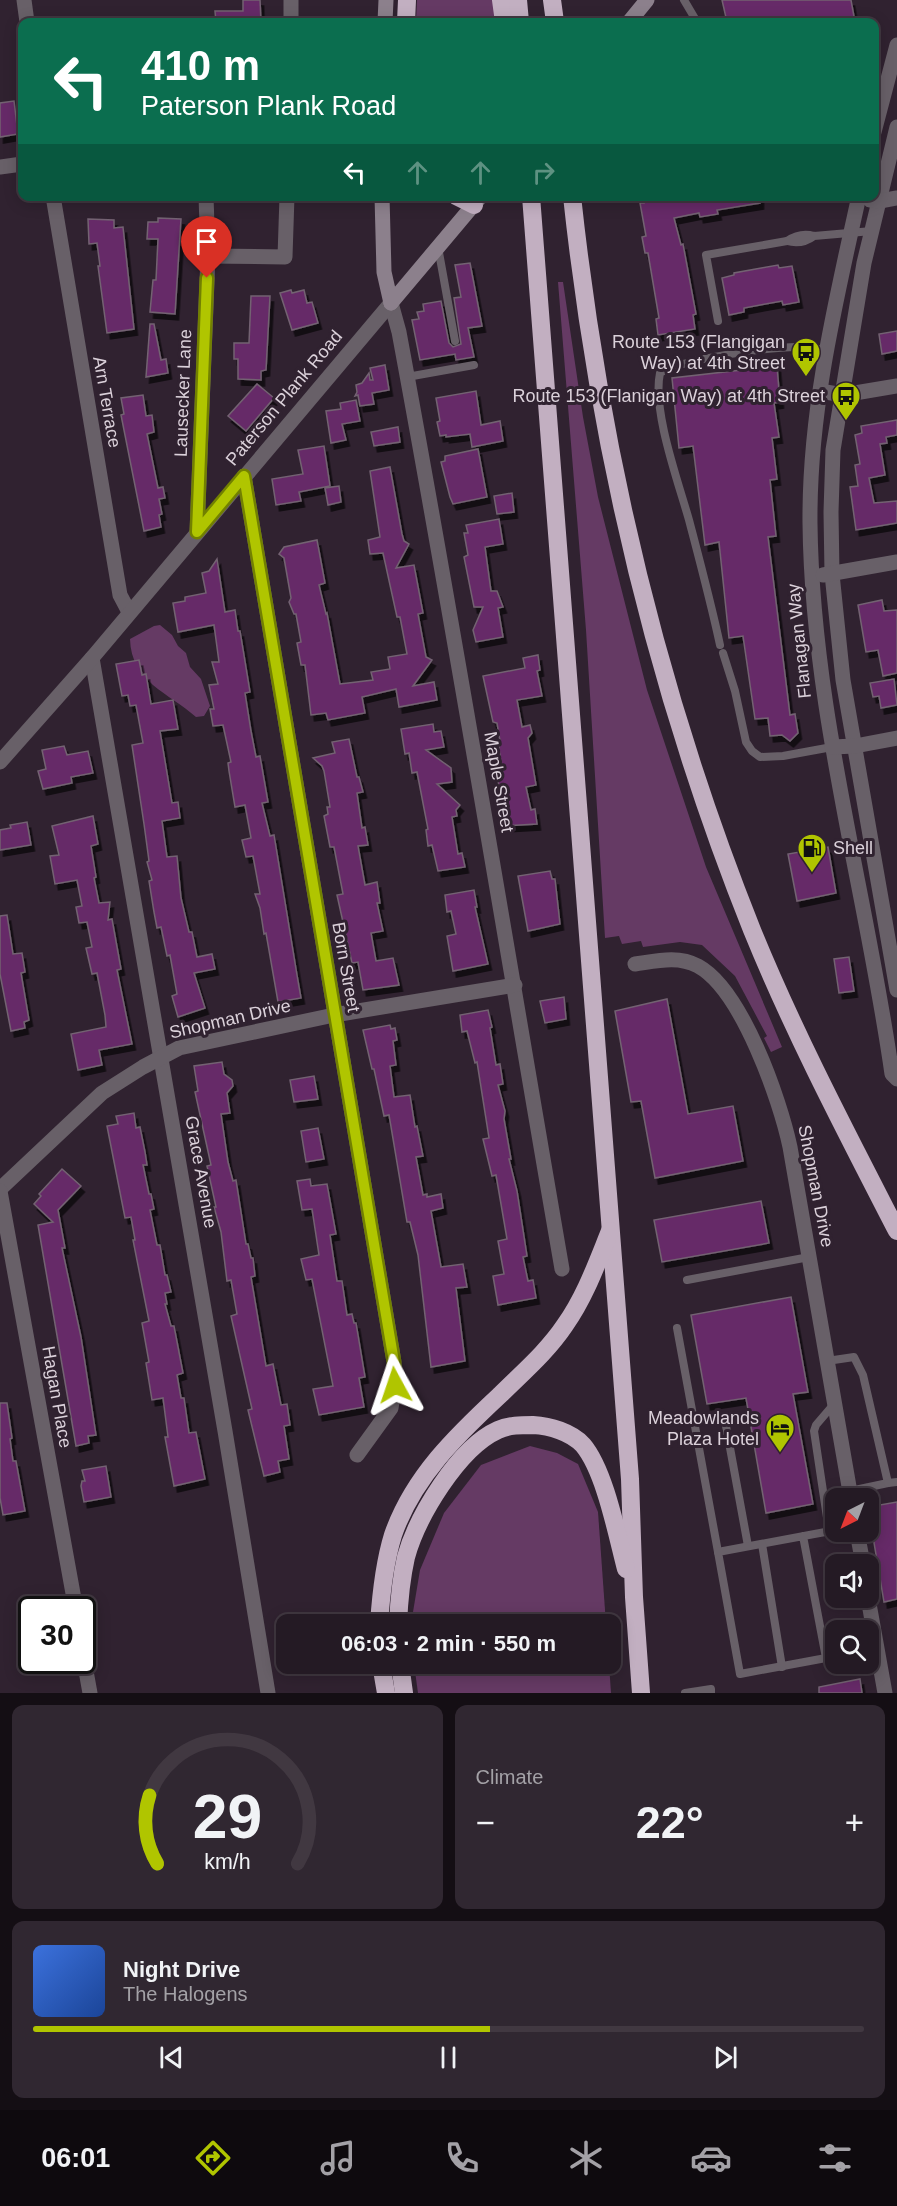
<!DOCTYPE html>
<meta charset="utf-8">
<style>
:root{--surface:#241a24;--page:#302731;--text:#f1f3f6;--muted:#a3a1a6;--line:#413841;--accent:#b0c500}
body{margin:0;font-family:Helvetica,sans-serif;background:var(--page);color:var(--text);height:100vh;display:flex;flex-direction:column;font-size:22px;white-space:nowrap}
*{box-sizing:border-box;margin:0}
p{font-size:20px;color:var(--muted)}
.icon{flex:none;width:33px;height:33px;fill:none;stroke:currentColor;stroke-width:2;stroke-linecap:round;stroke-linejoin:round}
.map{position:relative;height:1693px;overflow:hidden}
.details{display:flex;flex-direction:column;gap:12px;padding:12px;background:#140e14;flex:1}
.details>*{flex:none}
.hud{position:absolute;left:18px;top:18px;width:861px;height:183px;border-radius:12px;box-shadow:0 3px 15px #0003,0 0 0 2px var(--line);background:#0b6e4f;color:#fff;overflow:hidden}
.needle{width:39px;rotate:222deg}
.tools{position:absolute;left:825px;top:1488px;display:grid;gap:12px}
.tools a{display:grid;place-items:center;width:54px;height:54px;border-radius:12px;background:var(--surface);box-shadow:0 3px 15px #0003,0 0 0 2px var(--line);font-size:30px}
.speed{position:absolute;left:18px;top:1596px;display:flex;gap:12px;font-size:30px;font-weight:700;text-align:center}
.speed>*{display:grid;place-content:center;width:78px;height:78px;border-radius:50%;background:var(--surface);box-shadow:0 3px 15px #0003,0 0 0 2px var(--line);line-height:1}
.speed .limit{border:3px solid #111;border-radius:9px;background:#fff;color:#111}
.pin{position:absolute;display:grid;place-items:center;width:51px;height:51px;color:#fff;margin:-62px -26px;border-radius:50% 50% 50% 0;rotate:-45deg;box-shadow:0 0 6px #0007}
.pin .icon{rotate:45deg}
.me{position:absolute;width:66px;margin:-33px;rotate:355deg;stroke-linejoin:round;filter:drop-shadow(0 0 4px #0008)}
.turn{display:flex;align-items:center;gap:21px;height:126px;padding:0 24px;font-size:27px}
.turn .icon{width:78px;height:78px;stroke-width:2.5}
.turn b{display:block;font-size:42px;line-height:51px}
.lanes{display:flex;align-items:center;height:57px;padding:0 24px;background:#0003;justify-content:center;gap:30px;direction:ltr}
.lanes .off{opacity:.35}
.big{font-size:45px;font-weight:700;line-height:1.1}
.details .tile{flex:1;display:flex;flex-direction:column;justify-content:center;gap:9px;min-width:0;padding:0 21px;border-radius:12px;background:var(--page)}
.details .dial{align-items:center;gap:0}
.dial svg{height:156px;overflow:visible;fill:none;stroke:var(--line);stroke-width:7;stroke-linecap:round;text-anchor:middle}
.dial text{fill:var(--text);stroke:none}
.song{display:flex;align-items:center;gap:18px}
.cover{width:72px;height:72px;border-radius:9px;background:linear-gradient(135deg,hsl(220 70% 55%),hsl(220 70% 35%))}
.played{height:6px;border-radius:3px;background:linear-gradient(90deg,var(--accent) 55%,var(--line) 55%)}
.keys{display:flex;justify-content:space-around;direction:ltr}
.heat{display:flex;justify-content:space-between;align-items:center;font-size:33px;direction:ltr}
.details .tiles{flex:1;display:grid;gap:12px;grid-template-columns:1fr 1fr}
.tile:last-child{grid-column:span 2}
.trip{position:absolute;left:276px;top:1614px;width:345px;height:60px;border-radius:12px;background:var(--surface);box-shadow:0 3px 15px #0003,0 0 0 2px var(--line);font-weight:700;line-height:60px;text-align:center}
.tab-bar{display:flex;height:96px;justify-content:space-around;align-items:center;background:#0e0a0e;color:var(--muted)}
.tab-bar .icon{width:42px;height:42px}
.tab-bar .selected{color:var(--accent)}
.tab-bar b{font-size:27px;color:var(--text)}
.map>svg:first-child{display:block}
.green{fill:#653a64}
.building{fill:#662b67;stroke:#736272;stroke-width:1.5;filter:url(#shadow)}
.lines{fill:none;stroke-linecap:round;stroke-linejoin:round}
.service{stroke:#686068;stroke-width:8}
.minor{stroke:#686068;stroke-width:15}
.tertiary{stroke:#686068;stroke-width:15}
.secondary{stroke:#8c808c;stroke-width:15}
.motorway{stroke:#c2afc1;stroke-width:18}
.route-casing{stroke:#728000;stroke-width:15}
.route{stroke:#b0c500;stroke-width:10}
.labels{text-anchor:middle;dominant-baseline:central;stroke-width:6;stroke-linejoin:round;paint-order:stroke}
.poi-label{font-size:18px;fill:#dbd1da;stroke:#302230;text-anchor:end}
.street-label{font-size:18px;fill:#dbd1da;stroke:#302230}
</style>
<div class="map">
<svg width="897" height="1693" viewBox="0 0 897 1693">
<defs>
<filter id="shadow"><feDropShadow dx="3.5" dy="6" stdDeviation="0" flood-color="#0009"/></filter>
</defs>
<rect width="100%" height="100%" fill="#302230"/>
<g class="green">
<path d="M417 0H495L497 22H416Z"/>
<path d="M558 282H563L583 417 598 497 647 690 706 867 782 1047 771 1052 764 1038 767 1036 735 976 702 945 680 942 643 947 641 941 622 944 619 936 605 938 586 630Z"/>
<path d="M160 625 172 635 178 646 186 653 190 667 201 679 210 706 204 716 196 717C169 693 131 682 130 639L154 626Z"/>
<path d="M530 1446 557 1453 578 1464 598 1512 606 1624H411L420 1570 444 1513 481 1465Z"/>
<path d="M414 1664H609L611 1693H418Z"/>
</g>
<g class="building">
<path d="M243 0H260L261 22H216L215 11H243Z"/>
<path d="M722 0H851L855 22H747V20L727 22Z"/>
<path d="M14 101 18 134 0 137V103Z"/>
<path d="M643 196H760V203L717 210 718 214 700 217 699 213 674 218 681 245 683 244 696 314 693 315 695 329 658 335 656 319 659 318 648 253H645L642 237 646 236 640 203H644Z"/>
<path d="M158 218 181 219 175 314 150 312 153 280H156L158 239H147L148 222H158Z"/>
<path d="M88 219 114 220V228L123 227 134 329 107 333 98 266H100L97 243 89 244Z"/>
<path d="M470 263 482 326 468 328 474 357 456 360 455 354 420 360 412 320 419 319 417 312 424 311 423 304 441 301 449 343 453 347 461 344 454 298 461 297 455 265Z"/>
<path d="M778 265 779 268 792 266 799 302 783 305 782 301 744 308V312L729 315 722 278 734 275V273Z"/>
<path d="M291 290 292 293 304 290 307 303 312 302 318 323 292 330 280 293Z"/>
<path d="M251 296H270L266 370 261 371V380L238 379V359H234V343H249Z"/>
<path d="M150 324H154L161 360 166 359 168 373 146 377Z"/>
<path d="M897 331V351L882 354 879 334Z"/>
<path d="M385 365 389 390 372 393 374 404 360 406 358 395 355 396 357 392 356 385 362 383 369 373 370 380H373L370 368Z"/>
<path d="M777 366 780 402 774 403 779 437 772 438 777 479 770 480 776 536 768 537 790 715 795 714 798 733 790 741 782 735 770 736 768 718 755 719 743 636 729 638 719 542 705 545 693 446 679 448 672 378Z"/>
<path d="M257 384 274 398 246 431 228 416Z"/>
<path d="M476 391 481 425 500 421 503 441 472 447 470 434 446 437V435L440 436 437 422 440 421 436 398Z"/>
<path d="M143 395 146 416 152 415 154 432 147 434 158 488 163 487 165 498 159 499 162 514 159 515 161 527 144 531 121 415 124 414 121 398Z"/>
<path d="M356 400 360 421 342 424 346 440 331 443 326 411 341 409 340 403Z"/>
<path d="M897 420V435L886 437 887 443 880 444 885 475 869 478 874 503 897 501V523L856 530 850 487 858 486 855 465 860 464 855 435 862 433 861 426Z"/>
<path d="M398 427 400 442 374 446 371 432Z"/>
<path d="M324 446 330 486 299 492 301 501 276 505 272 479 303 474 298 450Z"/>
<path d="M478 449 487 497 453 504 450 497 441 462 445 461V456Z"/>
<path d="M390 467 402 534 404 541 409 544 396 568 414 565 423 613 418 614 426 657 432 660 413 686 434 682 437 700 399 707 396 689 362 697 365 713 328 720 326 713 311 715 305 665H301L297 643 301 642 296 614H294L289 602 291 598 284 558 279 554 284 547 317 540 325 583 319 585 326 614 327 613 340 684 373 680 371 672 390 669 388 657 407 654 400 617H397L383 553 370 554 368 540 380 537 370 471Z"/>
<path d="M339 486 341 502 328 505 325 488Z"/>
<path d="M512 493 514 512 497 514 494 496Z"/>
<path d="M499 519 503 544 485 547 491 591H497L503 607 498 608 503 637 476 642 473 630 483 607H474L464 557 468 555 464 533H468L466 525Z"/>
<path d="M217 559 225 612 235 610 238 631H240L250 692 245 693 251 731 256 757 260 756 268 802 262 803 270 836 274 835 297 975 301 998 278 1002 266 933 264 934 260 908 255 894H260L253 856 246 857 242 840 251 838 245 805 235 807 229 771 228 763 231 762 223 725 213 726 210 709H214L209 685 218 684 212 662H219L214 625 178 632 173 603 185 601V597L206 593 202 573 209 571Z"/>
<path d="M882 600 884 611 897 610V673L883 676 878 650 866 652 858 605Z"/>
<path d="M538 655 540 670 537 671 542 696 517 700 522 727 530 725 532 733 528 738 536 785 526 787 531 810 535 809 537 824 503 826 501 814 507 813 503 791 500 792 497 776 503 775 499 749 500 741 497 723 493 722 483 676 525 668 523 658Z"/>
<path d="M139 660 142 675 146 674 151 704 173 700 178 729 160 731 172 803 178 802 180 818 162 821 167 857 177 856 181 898 189 932H192L197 957 212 954 215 969 194 973 205 1008 178 1017 172 996 177 994 170 955 167 956 161 927 157 928 154 912 149 881 152 880 147 862 149 861 144 824 132 745 143 743 136 705 130 706 128 695 122 696 116 664Z"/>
<path d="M894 679 897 705 881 708 879 696 873 697 870 683Z"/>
<path d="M433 724 434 732 441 731 444 747 426 750 451 768 452 782 437 784 460 805 456 810 457 816 452 817 458 854 462 853 465 867 438 871 432 845 428 846 426 830 428 829 417 772 412 773 409 753 405 754 401 729Z"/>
<path d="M349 739 357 777H359L363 792 357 793 362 828 365 827 368 845 358 846 365 885 377 882 380 903H377L383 931 371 933 376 961 393 958 399 985 363 990 358 962 352 963 337 895 343 894 334 847H330L324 816 328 814 327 807H330L324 771 322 766 313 758 335 753 332 742Z"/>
<path d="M64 746 67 755 88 751 93 773 71 777 72 783 43 789 38 771 46 769 42 750Z"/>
<path d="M93 816 98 844 91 846 96 877 94 878 99 903 110 902 108 920 112 919 121 969 117 970 132 1044 99 1050 102 1065 78 1070 71 1034 106 1027 105 1015 97 973 92 974 86 948 92 947 87 922 79 923 76 907 82 906 77 880 55 884 50 856 59 855 52 826Z"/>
<path d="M27 822 31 845 0 850V830L11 828 10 825Z"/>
<path d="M828 847 836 893 797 901 788 854Z"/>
<path d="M550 871 552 879H555L560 924 528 931 518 876Z"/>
<path d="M474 890 477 907H475L488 964 453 971 447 936 456 934 451 911 447 912 445 895Z"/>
<path d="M7 915 13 954 22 953 25 972 21 973 29 1020 24 1022 25 1028 11 1031 0 974V916Z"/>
<path d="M849 957 854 991 839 993 834 959Z"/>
<path d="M564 997 566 1019 545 1023 540 1001Z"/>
<path d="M667 999 688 1114 733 1106 743 1161 655 1178 641 1101 631 1102 615 1011Z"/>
<path d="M488 1010 492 1027 490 1028 496 1065 500 1064 503 1084 498 1085 505 1111 504 1119 511 1159H509L517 1191 527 1256 523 1257 528 1281 533 1280 536 1298 498 1305 493 1276 504 1274 498 1241 507 1239 496 1175 492 1176 483 1139 489 1138 477 1062 475 1063 467 1031 462 1032 460 1015Z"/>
<path d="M390 1025 391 1029 395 1028 397 1040 393 1041 396 1065 390 1066 394 1097 410 1095 415 1127 417 1126 423 1156 416 1157 423 1195 427 1194V1197L441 1194 443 1208 431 1211 441 1267 463 1264 467 1287 456 1288 465 1361 431 1367 418 1255 410 1222H407L389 1115 384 1116 374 1069H372L363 1030Z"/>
<path d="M222 1062 224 1074 232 1080 233 1086 227 1093 230 1113 221 1114 228 1162 233 1181 236 1180 246 1244H248L251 1258H253L255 1276 251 1277 266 1366 273 1364 281 1405 287 1404 290 1425 284 1426 289 1459 278 1461 280 1472 264 1476 248 1410 252 1409 231 1316 237 1314 231 1280 227 1281 221 1232 214 1207H216L207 1166 211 1165 195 1092 198 1091 194 1066Z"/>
<path d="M314 1076 318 1099 294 1102 290 1080Z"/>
<path d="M134 1113 136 1128 140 1127 145 1152 147 1165H143L149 1194H151L154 1209 150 1210 157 1245H160L165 1275H167L171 1292 165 1293 167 1304H165L171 1326H174L183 1373 177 1375 181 1398H184L189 1433 196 1432 205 1479 174 1486 165 1437H168L163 1398 152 1400 146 1363 149 1362 142 1323 149 1321 133 1240H135L131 1217 125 1218 107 1126 118 1124 116 1116Z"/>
<path d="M318 1128 324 1159 306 1162 301 1131Z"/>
<path d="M62 1169 81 1186 58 1210 65 1248H62L81 1337 96 1435 88 1436 89 1443 76 1446 38 1225 53 1222 34 1204 41 1196 39 1194Z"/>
<path d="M310 1179 311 1186 327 1184 336 1234 330 1235 337 1281H342L347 1315 352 1314 354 1323H356L365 1377 359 1378 364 1407 319 1415 313 1389 333 1386 312 1279 306 1280 301 1259 319 1255 312 1209 302 1210 297 1181Z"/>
<path d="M761 1201 769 1243 662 1262 654 1220Z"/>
<path d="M791 1297 808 1392 793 1394 813 1504 766 1513 746 1398 707 1404 691 1315Z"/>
<path d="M0 1403H7L12 1438 10 1439 13 1461H16L25 1511 3 1515 0 1498Z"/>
<path d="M106 1466 111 1497 84 1502 81 1486 82 1481H85L82 1470Z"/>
<path d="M897 1502V1599L884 1602 868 1507Z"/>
<path d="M860 1679 862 1693H819V1687Z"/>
</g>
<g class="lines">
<g class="service">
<path d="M684 0 697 22"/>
<path d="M814 236C806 242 798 244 787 241 796 235 804 233 814 236L872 231"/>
<path d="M438 247 455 341"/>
<path d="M718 321 706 255 787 241"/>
<path d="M407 377 474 365"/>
<path d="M720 645C711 603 700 562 689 520 678 481 652 410 660 373 682 359 774 346 802 347 810 347 818 349 825 350"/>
<path d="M723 653 735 691 746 742 752 751 760 757 783 756 832 747"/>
<path d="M687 1280 809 1257"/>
<path d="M677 1328 718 1552"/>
<path d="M827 1361 854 1357 863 1375 888 1483 850 1491"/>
<path d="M726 1426 748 1546"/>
<path d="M888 1483 897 1482"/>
<path d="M829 1531 814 1431 816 1425 834 1404"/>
<path d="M803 1536 826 1658 740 1674 718 1552 836 1530"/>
<path d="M762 1544 782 1667"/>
<path d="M685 1693 711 1689V1693"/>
</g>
<g class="minor">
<path d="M24 0 27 22"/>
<path d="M291 22V0"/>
<path d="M897 127 864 263 833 450 831 512 832 574 843 680 897 990"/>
<path d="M874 132 897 45"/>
<path d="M0 167 22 164"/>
<path d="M53 196 120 595 129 612"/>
<path d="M859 196C835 304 809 412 810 523 812 710 866 890 892 1074L897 1079"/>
<path d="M870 200 880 201 897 198"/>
<path d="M208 256 285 257 287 196"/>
<path d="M391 303 399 332C457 644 508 957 562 1269"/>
<path d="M820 391 843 395 897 386"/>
<path d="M244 476 394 1362 395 1385 391 1408 357 1455"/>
<path d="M197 532 208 256 206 196"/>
<path d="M823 575 897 562"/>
<path d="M92 658 225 1431 268 1693"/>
<path d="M832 747 855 746 897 738"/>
<path d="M635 964C656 961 678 955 698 966 742 990 780 1100 790 1147L851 1498"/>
<path d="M0 1189 102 1093 143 1067 179 1048 334 1015 515 985"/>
<path d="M0 1191 76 1610"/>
<path d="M857 1532 863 1564"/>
<path d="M868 1598 885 1693"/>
<path d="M82 1649 90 1693"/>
</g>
<path class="tertiary" d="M0 762 92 658 391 303"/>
<g class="secondary">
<path d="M385 22 386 0"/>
<path d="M629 22 647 0"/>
<path d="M382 196 384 272 391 303"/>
<path d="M391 303 481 196"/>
</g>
<g class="motorway">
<path d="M501 0 504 22"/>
<path d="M518 0 520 22"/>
<path d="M552 0 555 22"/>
<path d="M406 22 407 0"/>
<path d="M456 196 474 205"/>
<path d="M531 196 630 1479 634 1597 641 1693"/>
<path d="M572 196C599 447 658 695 752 930 794 1033 846 1132 897 1231"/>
<path d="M379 1624C381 1594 384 1564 393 1535 413 1477 457 1435 500 1395 522 1373 547 1352 565 1325 585 1297 597 1263 610 1231"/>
<path d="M398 1624C399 1601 401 1579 406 1557 417 1517 458 1448 498 1430 509 1425 521 1425 533 1425 550 1426 571 1432 583 1445 605 1471 617 1535 626 1569"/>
<path d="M381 1664 386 1693"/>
<path d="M400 1664 404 1693"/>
</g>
</g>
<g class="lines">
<g class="route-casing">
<path id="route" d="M207 278 197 532 244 476 394 1362 395 1385"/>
</g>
<use href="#route" class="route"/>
</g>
<defs>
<g id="bus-pin" transform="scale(1.5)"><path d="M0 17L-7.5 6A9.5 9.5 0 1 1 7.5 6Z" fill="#b0c500" stroke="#302230"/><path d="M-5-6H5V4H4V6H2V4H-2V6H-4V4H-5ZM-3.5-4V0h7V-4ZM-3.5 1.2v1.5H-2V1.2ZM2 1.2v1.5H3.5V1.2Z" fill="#111"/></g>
<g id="fuel-pin" transform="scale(1.5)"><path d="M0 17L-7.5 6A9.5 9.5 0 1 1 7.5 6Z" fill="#b0c500" stroke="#302230"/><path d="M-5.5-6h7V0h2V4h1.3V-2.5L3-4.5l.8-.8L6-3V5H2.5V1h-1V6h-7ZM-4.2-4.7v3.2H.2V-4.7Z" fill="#111"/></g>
<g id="hotel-pin" transform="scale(1.5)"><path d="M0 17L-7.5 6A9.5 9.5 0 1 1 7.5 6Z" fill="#b0c500" stroke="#302230"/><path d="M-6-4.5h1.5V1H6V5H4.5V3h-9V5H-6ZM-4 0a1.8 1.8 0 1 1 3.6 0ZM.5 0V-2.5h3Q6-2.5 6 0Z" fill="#111"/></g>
</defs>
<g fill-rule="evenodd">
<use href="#bus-pin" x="806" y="352"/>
<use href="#bus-pin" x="846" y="396"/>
<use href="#fuel-pin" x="812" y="848"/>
<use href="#hotel-pin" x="780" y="1428"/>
</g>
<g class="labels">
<g class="poi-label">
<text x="785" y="342">Route 153 (Flangigan<tspan x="785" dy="21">Way) at 4th Street</tspan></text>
<text x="825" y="396">Route 153 (Flanigan Way) at 4th Street</text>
<text x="833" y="848" text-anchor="start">Shell</text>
<text x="759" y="1418">Meadowlands<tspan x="759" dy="21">Plaza Hotel</tspan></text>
</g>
<g class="street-label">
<text transform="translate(183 393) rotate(-88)">Lausecker Lane</text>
<text transform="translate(284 398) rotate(-50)">Paterson Plank Road</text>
<text transform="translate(107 402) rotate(80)">Arn Terrace</text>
<text transform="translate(799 641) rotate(-96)">Flanagan Way</text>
<text transform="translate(499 782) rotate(80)">Maple Street</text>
<text transform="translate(346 967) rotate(80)">Born Street</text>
<text transform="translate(230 1019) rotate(-13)">Shopman Drive</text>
<text transform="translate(201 1172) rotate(80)">Grace Avenue</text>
<text transform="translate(816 1186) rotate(79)">Shopman Drive</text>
<text transform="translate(57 1397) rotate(80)">Hagan Place</text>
</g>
</g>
</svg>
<div class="tools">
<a><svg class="needle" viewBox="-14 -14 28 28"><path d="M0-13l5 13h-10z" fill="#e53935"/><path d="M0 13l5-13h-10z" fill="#a3a1a6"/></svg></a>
<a><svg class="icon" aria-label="sound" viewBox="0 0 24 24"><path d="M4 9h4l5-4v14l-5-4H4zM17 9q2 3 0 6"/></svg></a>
<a><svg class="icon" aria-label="search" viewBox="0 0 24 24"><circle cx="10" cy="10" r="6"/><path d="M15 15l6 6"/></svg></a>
</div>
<div class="speed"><div class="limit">30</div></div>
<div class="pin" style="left:207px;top:278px;background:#d93025"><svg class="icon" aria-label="arrive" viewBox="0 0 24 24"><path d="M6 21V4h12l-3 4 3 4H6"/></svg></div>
<svg class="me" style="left:395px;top:1385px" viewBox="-20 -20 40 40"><path d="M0-17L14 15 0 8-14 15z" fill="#b0c500" stroke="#fff" stroke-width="4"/></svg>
<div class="trip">06:03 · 2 min · 550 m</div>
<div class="hud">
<div class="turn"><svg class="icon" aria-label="left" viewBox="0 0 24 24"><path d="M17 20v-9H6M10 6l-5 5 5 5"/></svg><div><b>410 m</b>Paterson Plank Road</div></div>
<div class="lanes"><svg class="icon" aria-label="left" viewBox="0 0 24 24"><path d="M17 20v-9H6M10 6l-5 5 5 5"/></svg><svg class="icon off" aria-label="ahead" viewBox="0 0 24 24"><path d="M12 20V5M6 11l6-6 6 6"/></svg><svg class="icon off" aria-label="ahead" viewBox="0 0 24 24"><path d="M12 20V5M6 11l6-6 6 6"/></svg><svg class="icon off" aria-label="right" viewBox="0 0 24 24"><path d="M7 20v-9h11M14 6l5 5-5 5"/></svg></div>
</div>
</div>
<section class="details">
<div class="tiles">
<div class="tile dial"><svg viewBox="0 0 100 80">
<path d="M14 69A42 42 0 1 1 86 69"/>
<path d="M14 69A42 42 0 0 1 10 34" stroke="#b0c500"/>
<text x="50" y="56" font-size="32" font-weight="700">29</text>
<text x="50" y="72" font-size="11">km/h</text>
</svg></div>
<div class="tile"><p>Climate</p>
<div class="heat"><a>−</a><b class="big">22°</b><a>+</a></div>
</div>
<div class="tile">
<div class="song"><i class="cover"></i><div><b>Night Drive</b><p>The Halogens</p></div></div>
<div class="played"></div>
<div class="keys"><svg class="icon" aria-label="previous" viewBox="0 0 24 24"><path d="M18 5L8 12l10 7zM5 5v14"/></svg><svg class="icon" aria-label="pause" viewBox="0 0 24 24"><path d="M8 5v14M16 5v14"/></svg><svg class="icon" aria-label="next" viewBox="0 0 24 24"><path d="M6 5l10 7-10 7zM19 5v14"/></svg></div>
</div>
</div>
</section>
<nav class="tab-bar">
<b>06:01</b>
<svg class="icon selected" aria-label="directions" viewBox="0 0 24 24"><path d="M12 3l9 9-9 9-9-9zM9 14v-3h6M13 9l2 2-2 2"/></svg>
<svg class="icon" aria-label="music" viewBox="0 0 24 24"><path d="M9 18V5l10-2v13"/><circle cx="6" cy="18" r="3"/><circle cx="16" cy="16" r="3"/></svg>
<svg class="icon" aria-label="phone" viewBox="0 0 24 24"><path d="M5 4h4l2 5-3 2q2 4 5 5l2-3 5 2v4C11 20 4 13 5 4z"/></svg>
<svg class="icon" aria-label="climate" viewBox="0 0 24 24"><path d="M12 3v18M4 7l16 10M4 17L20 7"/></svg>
<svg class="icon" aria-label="car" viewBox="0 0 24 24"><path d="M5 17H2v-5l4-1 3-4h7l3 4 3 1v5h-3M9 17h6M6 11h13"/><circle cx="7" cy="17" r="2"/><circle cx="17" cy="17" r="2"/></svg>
<svg class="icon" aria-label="filters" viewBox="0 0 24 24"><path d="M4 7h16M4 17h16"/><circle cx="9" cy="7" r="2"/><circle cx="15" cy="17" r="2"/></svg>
</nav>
